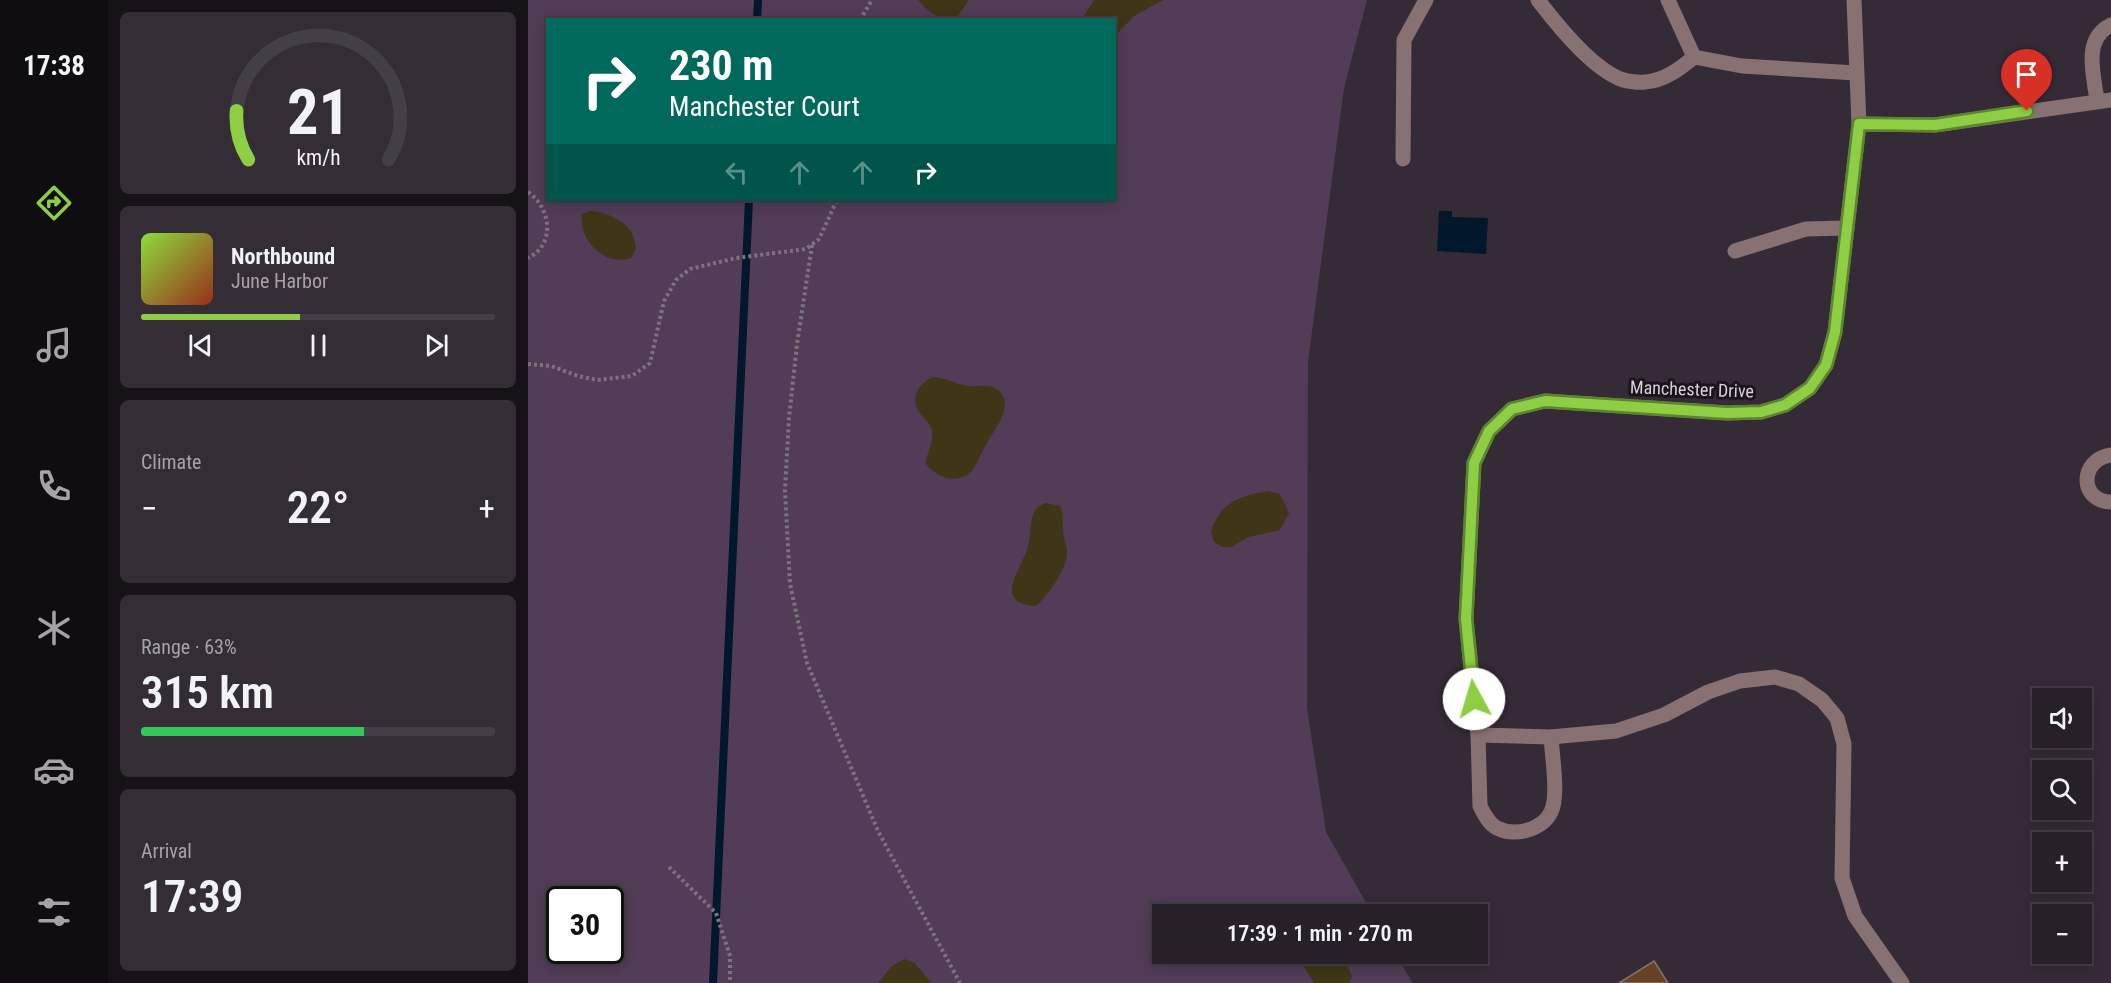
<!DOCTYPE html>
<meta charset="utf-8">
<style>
:root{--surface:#282029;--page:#342d35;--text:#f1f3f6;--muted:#a5a3a8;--line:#443e46;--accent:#8dce44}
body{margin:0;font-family:"Roboto Condensed",sans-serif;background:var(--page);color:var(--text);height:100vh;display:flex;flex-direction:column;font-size:22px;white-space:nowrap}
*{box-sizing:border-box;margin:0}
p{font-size:20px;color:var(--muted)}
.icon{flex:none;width:33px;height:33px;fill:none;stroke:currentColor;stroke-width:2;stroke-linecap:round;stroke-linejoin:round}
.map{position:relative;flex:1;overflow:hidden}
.sheet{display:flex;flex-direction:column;gap:12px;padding:12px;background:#161217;width:420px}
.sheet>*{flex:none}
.hud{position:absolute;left:18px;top:18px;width:570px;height:183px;border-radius:0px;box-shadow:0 3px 15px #0003,0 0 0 2px var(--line);background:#00695c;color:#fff;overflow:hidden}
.fabs{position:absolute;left:1504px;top:688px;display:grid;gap:12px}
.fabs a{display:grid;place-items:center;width:60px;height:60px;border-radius:0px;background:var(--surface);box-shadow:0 3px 15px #0003,0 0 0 2px var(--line);font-size:30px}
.speed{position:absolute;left:18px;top:886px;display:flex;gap:12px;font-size:30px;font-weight:700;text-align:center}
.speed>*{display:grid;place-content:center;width:78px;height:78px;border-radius:50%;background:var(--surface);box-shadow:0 3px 15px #0003,0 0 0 2px var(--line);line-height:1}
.speed .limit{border:3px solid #111;border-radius:9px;background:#fff;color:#111}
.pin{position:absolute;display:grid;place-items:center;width:51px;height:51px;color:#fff;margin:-62px -26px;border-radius:50% 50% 50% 0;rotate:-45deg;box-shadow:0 0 6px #0007}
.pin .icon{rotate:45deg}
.me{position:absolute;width:66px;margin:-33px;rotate:354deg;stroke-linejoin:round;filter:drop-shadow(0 0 4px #0008)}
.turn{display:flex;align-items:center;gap:21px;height:126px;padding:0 24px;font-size:27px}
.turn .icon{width:78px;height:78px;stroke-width:2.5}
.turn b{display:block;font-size:42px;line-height:51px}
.lanes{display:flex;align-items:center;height:57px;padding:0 24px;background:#0003;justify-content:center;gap:30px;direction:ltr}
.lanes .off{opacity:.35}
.big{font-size:45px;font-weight:600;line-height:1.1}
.sheet .widget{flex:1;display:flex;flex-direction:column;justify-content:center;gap:9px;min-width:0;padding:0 21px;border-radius:9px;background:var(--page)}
.sheet .dial{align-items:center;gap:0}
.dial svg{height:156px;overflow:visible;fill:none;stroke:var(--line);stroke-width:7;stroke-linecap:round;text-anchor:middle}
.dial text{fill:var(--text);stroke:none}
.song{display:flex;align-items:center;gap:18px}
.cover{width:72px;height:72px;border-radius:9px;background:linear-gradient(135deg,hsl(90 70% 55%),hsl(10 70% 35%))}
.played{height:6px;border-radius:3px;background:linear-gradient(90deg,var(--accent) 45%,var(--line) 45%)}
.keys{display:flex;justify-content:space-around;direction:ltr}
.heat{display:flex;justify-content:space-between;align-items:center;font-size:33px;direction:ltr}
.charge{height:9px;border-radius:4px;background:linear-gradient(90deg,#34c759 63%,var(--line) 0)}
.trip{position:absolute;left:624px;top:904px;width:336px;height:60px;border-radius:0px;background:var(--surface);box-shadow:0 3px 15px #0003,0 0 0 2px var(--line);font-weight:600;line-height:60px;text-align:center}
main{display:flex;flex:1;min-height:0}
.tabs{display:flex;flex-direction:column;width:108px;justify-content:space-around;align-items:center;background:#100d10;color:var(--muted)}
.tabs .icon{width:42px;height:42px}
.tabs .selected{color:var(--accent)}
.tabs b{font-size:27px;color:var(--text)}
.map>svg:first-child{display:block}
.green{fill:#523c57;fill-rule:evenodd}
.sand{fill:#3e3616}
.water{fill:#00172c}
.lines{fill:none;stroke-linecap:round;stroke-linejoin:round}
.stream{stroke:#00172c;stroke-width:8}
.building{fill:#674126;stroke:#86756a;stroke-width:1.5}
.path{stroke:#7c737e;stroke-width:4;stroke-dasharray:3 3;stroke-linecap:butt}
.minor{stroke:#887173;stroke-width:15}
.route-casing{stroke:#5c862c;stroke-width:15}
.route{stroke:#8dce44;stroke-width:10}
.labels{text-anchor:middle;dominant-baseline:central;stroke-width:6;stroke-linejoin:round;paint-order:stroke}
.street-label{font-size:18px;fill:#d7d0d9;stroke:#1a151b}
</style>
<main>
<nav class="tabs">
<b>17:38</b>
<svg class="icon selected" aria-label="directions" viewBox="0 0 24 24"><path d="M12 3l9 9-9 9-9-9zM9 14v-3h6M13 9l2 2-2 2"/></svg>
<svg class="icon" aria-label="music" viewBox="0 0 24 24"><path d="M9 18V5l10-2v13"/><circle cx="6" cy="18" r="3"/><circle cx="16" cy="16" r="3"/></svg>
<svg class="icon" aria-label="phone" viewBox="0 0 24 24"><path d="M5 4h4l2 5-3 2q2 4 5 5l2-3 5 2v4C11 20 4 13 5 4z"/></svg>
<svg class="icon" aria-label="climate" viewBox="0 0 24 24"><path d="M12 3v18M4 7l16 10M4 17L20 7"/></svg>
<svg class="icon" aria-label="car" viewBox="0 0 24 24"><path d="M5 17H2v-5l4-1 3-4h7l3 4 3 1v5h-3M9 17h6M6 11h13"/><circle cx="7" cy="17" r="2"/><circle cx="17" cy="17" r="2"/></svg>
<svg class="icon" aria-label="filters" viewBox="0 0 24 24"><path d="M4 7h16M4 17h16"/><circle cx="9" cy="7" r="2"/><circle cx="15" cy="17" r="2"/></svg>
</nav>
<section class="sheet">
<div class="widget dial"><svg viewBox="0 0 100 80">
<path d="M14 69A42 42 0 1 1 86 69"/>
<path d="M14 69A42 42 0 0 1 8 44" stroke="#8dce44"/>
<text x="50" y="56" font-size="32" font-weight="700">21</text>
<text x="50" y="72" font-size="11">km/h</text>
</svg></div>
<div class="widget">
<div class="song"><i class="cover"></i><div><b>Northbound</b><p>June Harbor</p></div></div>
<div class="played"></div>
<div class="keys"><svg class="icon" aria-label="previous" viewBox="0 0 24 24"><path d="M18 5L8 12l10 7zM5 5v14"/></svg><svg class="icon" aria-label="pause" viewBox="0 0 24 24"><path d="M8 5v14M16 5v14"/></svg><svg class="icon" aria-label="next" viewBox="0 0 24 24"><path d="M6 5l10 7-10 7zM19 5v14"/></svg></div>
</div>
<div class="widget"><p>Climate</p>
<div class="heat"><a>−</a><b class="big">22°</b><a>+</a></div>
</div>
<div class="widget"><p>Range · 63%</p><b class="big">315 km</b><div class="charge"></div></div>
<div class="widget"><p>Arrival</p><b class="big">17:39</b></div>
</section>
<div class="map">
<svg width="1583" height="983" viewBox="0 0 1583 983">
<rect width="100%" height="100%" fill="#352b37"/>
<path class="green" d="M0 0H839L816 88 780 362 779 708 798 832 845 915H634V954H867L885 983H0ZM20 20H586V200H20ZM32 900H82V951H32Z"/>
<g class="sand">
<path d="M390 0H441L427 20C410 20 401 12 390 0Z"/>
<path d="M566 0H635L606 16 587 36 586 20 554 19Z"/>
<path d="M61 211C75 211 97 220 104 233 106 237 107 244 108 248L103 258C77 267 50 240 54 214Z"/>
<path d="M405 377C419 378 429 385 442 386 452 387 461 383 470 390 487 403 468 428 460 441 455 450 450 460 445 470 431 485 410 479 398 464 398 453 406 443 404 431 403 423 395 418 391 412 382 397 391 383 405 377Z"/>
<path d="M741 491 752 494 761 513 752 530 720 537 704 547H694L686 542 683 531C694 501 711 496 741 491Z"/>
<path d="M518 503 532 506C536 514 534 521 535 530 535 537 539 545 539 553 539 569 520 595 508 606 460 603 498 565 501 542 504 527 500 508 518 503Z"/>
<path d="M792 904 801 909 806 915H777L781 909Z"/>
<path d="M768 954H814L824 976 821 983H786Z"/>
<path d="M376 959 387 963 403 983H350L364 966Z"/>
</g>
<path class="water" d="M911 211H924V217L960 218 958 254 909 251Z"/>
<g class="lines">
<g class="stream">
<path d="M229 20 230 0"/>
<path d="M185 983 221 200"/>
</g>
</g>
<path class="building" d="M1126 961 1140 983H1091Z"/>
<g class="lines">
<g class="path">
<path d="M332 20 344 0"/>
<path d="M0 192C23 208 28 244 0 258"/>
<path d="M284 245 269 344 261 418 257 490 262 584 279 663 350 831 432 983"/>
<path d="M0 364 23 366 50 376 69 380 104 376 122 363 136 301 148 280 162 269 208 258 278 249 291 239 309 200"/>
<path d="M141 867 188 913 202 956V983"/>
</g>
<g class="minor">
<path d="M1010 0C1029 25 1061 65 1090 78 1096 81 1110 83 1117 82 1136 81 1153 68 1166 57"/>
<path d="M1140 0 1166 57 1214 66 1328 73"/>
<path d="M1326 0 1331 124 1307 332 1298 365 1282 388 1257 405 1233 412 1199 413 1017 401 984 409 961 431 946 463 938 619 950 735 1023 737 1088 731 1136 715 1180 692 1212 681 1247 677 1271 684 1294 700 1309 718 1316 744 1314 878 1327 916 1374 983"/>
<path d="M1569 101C1566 75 1554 39 1583 25"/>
<path d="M1331 124 1407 125 1583 100"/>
<path d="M875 159 876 40 898 0"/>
<path d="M1207 251 1278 229 1319 228"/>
<path d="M1583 455C1551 460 1551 501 1583 502"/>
<path d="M950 735 952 806C956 814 961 824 969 828 987 837 1014 830 1023 812 1031 796 1024 756 1023 737"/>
</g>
</g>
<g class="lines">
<g class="route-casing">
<path id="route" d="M946 699 938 619 946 463 961 431 984 409 1017 401 1199 413 1233 412 1257 405 1282 388 1298 365 1307 332 1331 124 1407 125 1499 111"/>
</g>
<use href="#route" class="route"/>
</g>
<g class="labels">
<g class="street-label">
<text transform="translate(1164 389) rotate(2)">Manchester Drive</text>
</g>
</g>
</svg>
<div class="fabs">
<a><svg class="icon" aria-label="sound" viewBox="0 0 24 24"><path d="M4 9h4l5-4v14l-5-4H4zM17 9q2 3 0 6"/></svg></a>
<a><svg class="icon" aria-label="search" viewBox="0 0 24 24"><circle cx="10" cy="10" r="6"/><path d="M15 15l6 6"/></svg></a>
<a>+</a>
<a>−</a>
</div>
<div class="speed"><div class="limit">30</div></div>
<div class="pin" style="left:1499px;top:111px;background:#d93025"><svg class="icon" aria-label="arrive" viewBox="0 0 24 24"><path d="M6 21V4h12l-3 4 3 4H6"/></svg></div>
<svg class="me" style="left:946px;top:699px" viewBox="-20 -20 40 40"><circle r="19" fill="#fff"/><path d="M0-13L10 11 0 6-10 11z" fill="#8dce44"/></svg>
<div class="trip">17:39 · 1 min · 270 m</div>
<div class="hud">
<div class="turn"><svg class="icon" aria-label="right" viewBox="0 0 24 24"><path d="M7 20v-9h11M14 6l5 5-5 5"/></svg><div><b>230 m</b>Manchester Court</div></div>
<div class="lanes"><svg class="icon off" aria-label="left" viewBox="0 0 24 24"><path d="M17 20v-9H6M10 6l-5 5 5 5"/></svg><svg class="icon off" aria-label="ahead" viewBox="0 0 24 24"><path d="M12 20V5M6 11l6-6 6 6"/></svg><svg class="icon off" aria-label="ahead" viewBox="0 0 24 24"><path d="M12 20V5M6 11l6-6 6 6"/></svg><svg class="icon" aria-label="right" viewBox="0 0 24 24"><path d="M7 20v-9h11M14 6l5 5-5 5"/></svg></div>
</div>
</div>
</main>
